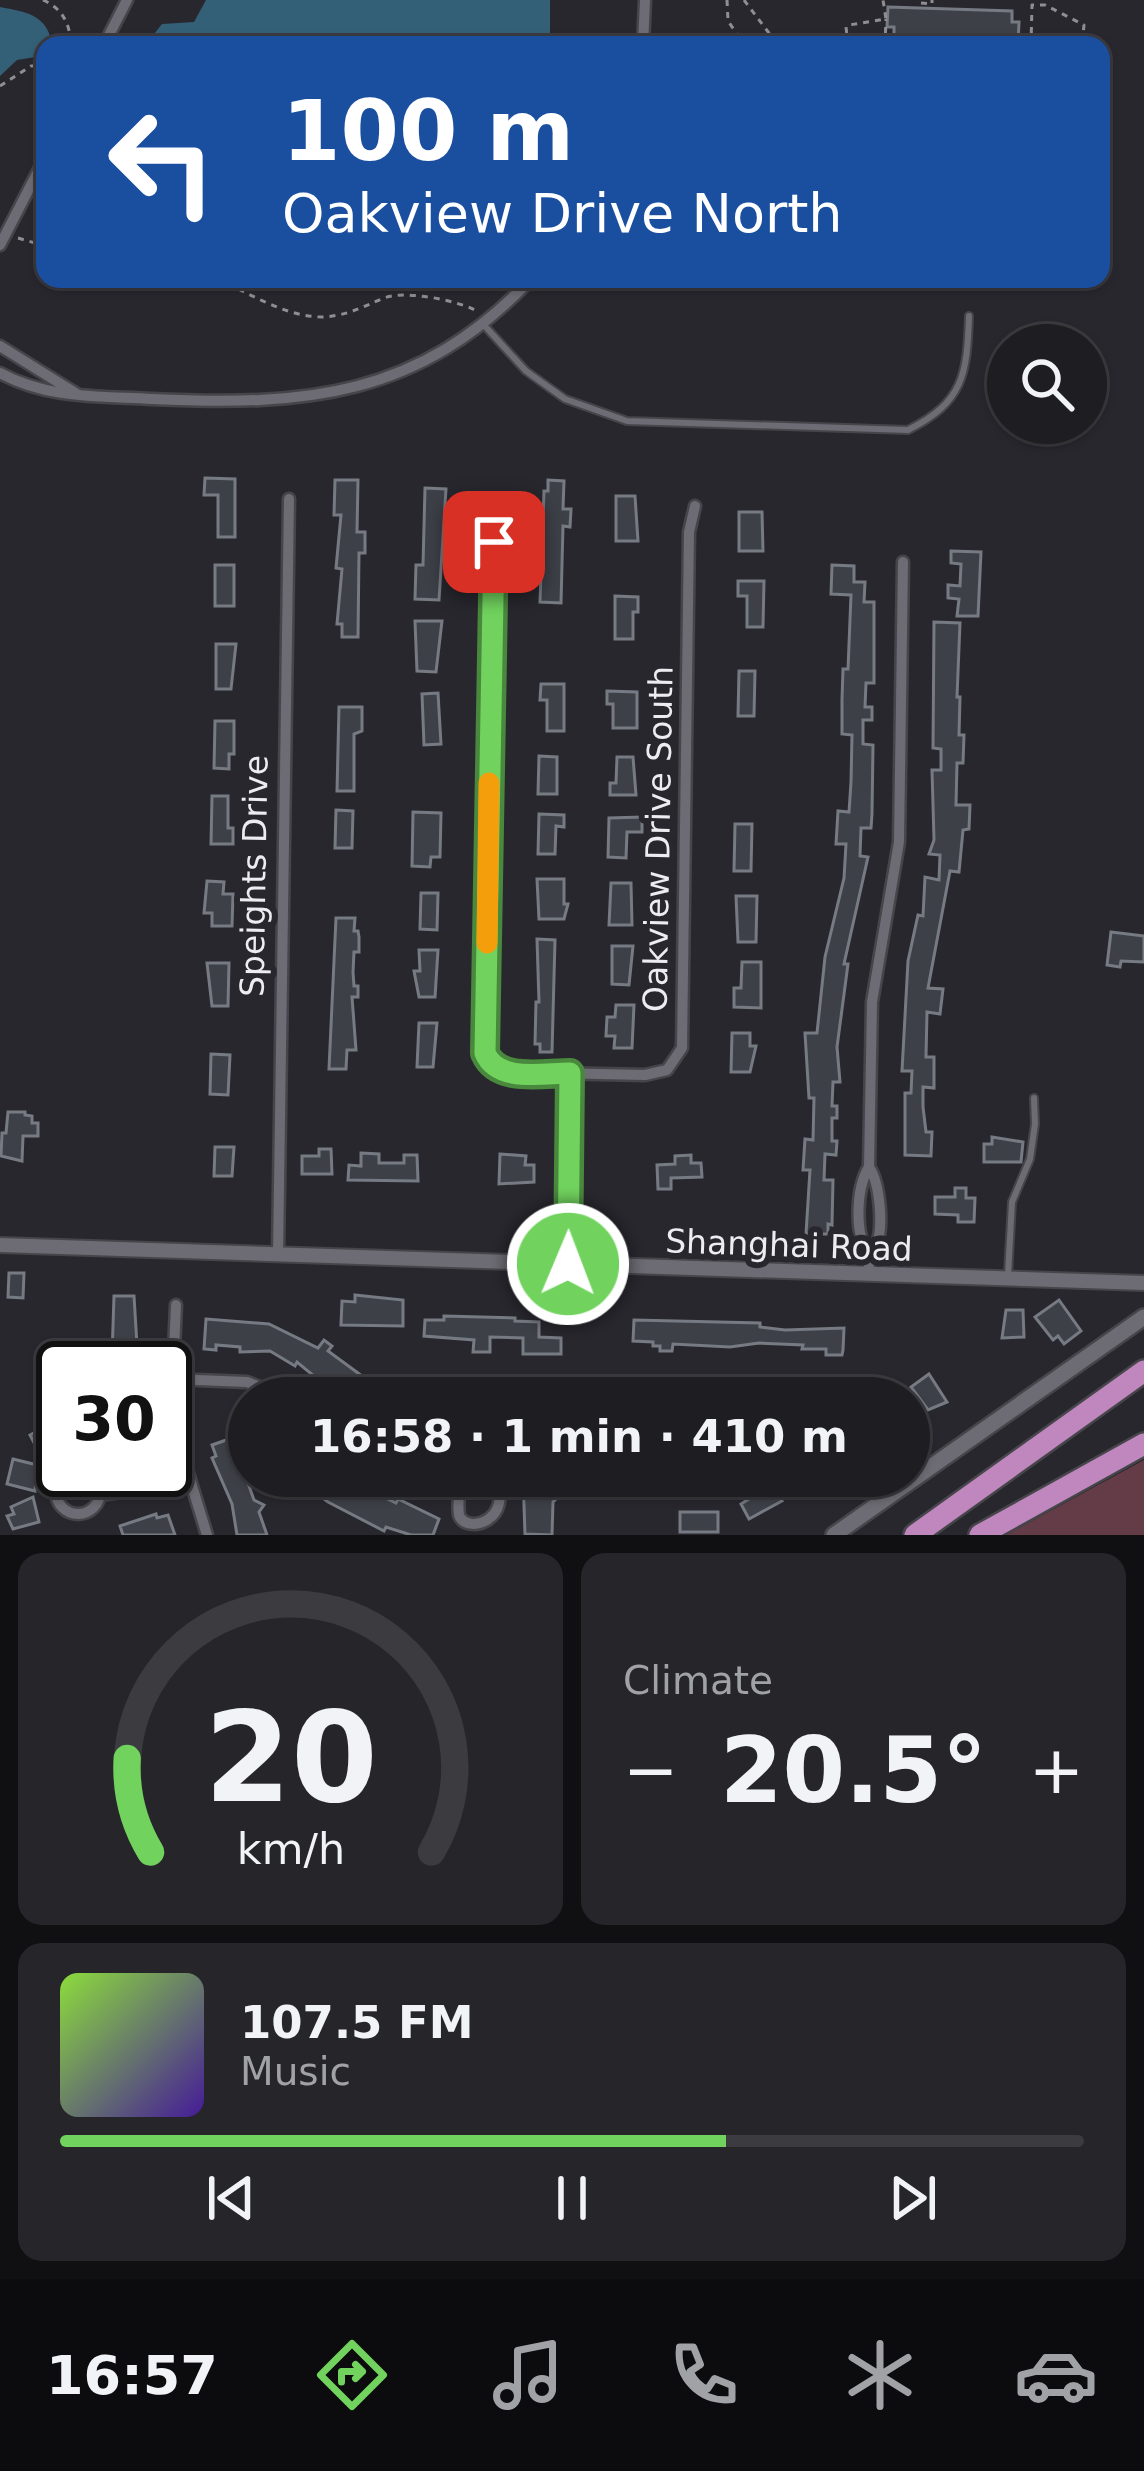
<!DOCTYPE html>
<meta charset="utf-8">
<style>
:root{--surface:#1e1d22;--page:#26262a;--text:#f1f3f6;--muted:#a1a2a5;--line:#3c3b40;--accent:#71d35e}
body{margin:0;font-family:"DejaVu Sans",sans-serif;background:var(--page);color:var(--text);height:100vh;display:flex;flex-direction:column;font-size:45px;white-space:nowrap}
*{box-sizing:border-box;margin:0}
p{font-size:39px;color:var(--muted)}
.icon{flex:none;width:66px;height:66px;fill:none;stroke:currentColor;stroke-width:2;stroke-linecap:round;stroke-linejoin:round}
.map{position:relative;height:1535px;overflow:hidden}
.side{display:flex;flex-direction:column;gap:18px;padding:18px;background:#101013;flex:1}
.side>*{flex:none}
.guide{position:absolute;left:36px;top:36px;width:1074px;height:252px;border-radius:24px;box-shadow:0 3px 9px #0004,0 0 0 3px var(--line);background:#1a4fa0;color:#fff;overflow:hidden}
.tools{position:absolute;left:987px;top:324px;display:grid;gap:24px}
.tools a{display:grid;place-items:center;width:120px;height:120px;border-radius:50%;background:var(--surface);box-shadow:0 3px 9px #0004,0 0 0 3px var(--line);font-size:60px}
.speed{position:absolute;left:36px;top:1341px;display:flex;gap:24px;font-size:60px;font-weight:700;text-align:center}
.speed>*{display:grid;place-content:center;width:156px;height:156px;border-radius:50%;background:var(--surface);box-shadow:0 3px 9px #0004,0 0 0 3px var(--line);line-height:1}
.speed .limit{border:6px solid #111;border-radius:18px;background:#fff;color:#111}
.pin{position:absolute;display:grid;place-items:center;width:102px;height:102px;color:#fff;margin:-51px;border-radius:24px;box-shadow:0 6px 18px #0006}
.me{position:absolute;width:132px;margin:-66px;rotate:1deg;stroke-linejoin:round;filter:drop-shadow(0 0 9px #0008)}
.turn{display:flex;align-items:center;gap:42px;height:252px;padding:0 48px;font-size:54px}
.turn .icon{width:156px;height:156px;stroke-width:2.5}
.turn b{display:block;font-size:84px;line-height:102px}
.big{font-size:90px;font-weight:800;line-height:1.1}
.side .widget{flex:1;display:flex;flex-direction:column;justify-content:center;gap:18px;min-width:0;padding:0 42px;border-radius:24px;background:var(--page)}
.side .dial{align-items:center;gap:0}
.dial svg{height:312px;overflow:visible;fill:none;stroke:var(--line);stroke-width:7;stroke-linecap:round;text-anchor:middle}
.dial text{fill:var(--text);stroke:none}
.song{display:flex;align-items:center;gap:36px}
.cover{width:144px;height:144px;border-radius:18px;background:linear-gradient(135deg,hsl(90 70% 55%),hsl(260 70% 35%))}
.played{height:12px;border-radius:6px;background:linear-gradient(90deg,var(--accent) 65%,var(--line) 65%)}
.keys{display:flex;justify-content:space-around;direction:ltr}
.heat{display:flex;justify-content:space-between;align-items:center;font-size:66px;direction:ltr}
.side .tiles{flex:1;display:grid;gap:18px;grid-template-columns:1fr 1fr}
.widget:last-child{grid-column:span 2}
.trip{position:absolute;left:228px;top:1377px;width:702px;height:120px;border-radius:60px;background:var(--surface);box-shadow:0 3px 9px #0004,0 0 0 3px var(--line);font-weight:800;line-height:120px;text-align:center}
.menu{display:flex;height:192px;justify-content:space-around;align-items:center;background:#0c0c0e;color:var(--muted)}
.menu .icon{width:84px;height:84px}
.menu .selected{color:var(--accent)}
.menu b{font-size:54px;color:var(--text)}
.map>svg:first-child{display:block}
.green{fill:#633c48}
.water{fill:#335f77}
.building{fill:#3d4047;stroke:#767a82;stroke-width:3}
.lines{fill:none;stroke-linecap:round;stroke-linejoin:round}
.service-casing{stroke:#46454a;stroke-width:10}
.minor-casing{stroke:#46454a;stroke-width:15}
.tertiary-casing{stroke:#46454a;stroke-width:18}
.secondary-casing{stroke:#46454a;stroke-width:20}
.motorway-casing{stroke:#46454a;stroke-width:26}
.path{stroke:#8f8e93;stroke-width:3;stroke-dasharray:6 6;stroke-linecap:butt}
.service{stroke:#6d6b73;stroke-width:6}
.minor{stroke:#6d6b73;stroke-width:10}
.tertiary{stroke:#6d6b73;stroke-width:14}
.secondary{stroke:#6d6b73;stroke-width:15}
.motorway{stroke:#c086be;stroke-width:21}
.route-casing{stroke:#49893d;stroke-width:30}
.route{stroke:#71d35e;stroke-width:21}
.slow{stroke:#f59e0b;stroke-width:21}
.labels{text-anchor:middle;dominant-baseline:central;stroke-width:12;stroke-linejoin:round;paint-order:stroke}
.street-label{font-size:33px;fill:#edecf0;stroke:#28272e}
</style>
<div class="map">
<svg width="1144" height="1535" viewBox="0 0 1144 1535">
<rect width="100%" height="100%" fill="#28272e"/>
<path class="green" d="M1144 1460V1535H1006Z"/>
<g class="water">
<path d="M206 0H550V45H154V34L162 24 194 22Z"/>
<path d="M0 7C26 12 46 14 52 43L45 45 42 56 17 60 0 76Z"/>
</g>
<g class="building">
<path d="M888 7 1012 11V22H1019L1018 45H894V27H887Z"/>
<path d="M205 478 235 479V537H218V495H204Z"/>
<path d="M335 480H358L357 532H365V553H359L358 637H342V624H337L342 569 336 568 341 515H334Z"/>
<path d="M548 480 564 481 563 509H571L570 527 563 526 561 603 540 602 544 491H548Z"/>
<path d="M425 488 446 489 439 600 415 599 416 565H423Z"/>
<path d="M616 496H635L638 541H616Z"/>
<path d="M739 512H762L763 551H739Z"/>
<path d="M951 551 981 552 978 616H957L959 599 948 598V585L960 586 961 564 951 563Z"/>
<rect x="215" y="565" width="19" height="41"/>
<path d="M832 565 854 566V582H865L864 602H874V683H866L865 707H872V720H863V744L873 745 872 814 871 828H861L860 856 868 857 844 964H848L837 1047 840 1082H833L832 1106H837V1118H832V1141H837L836 1155 825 1154 824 1180H833L832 1225 828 1224V1234H806L810 1170H803L805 1139 813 1140 814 1098H809L805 1033H817L825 957 844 878 846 844H836L838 811 849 812 851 782 852 735 842 734V699L843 669H848L851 595 831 594Z"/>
<path d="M738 581H764L763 627H747V596H738Z"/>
<path d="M615 596 638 597V612H633V639H615Z"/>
<path d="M415 621H442L436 672 417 671Z"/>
<path d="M934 622 960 623 957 697H960L959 735H964L963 763H957L956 805H970L969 829 963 830 959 872 950 871 928 988 943 989 940 1014 927 1012 926 1057H934V1088L923 1087V1107L926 1132H932L931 1156 905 1155V1093H911L912 1071H902L908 961 918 915 923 916 925 877 939 880 940 855 929 854 934 840 932 770H941V749L933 748Z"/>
<path d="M216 644H236L231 689H216Z"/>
<path d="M739 671H755L754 716H738Z"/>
<path d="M541 684H564V731H547V700H540Z"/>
<path d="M607 691 637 692V728H613V704H607Z"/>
<path d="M438 693 441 744 424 745 422 694Z"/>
<path d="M339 707H362V731L354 734V791H337Z"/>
<path d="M215 721H234V754H229V769L214 768Z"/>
<path d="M539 756 557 757V794H538Z"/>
<path d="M617 757H633L636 795H610V783H616Z"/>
<path d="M212 796H228V828H233V844H211Z"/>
<path d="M336 810 353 811 352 848H335Z"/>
<path d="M413 812 441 813 440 857H431L430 867 412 866Z"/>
<path d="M539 814 564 815V827L556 826 555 854H538Z"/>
<path d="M642 817V832H627L626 858 608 857 609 818Z"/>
<path d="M735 824H752L751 871H734Z"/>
<path d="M537 879H564V904H568L564 919H539Z"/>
<path d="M207 881 224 882 223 894H233L232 926H212V913H204Z"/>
<path d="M611 883H631L632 925H609Z"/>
<path d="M421 893H438L437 930 420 929Z"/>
<path d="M736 896H757L756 942H738Z"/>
<path d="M336 918H355L354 931H358L359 937V952H354L353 972 354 986H358V997H352L356 1050H347L346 1069H329Z"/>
<path d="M1111 932 1144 936V962L1121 961 1120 967 1107 965Z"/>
<path d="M537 939 555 940 552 1052H540V1044H535L536 1002H539Z"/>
<path d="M612 946H633L629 985 612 984Z"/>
<path d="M419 950H438L435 997H419L414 971H420Z"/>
<path d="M742 962H761V1008L734 1007V988H741Z"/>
<path d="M207 963H229L228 1006H212Z"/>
<path d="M616 1005H634L632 1048H614L615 1036H606L607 1017H615Z"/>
<path d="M419 1023H437L433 1067H417Z"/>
<path d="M732 1033H750V1046H756L750 1072H731Z"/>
<path d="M211 1054 230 1055 228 1095 210 1094Z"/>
<path d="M8 1112H25V1115L32 1116V1123H38V1136H23L22 1161 1 1156 2 1133H6Z"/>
<path d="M992 1137 1023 1142 1021 1162H984V1144H992Z"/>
<path d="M215 1147H234L232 1176H214Z"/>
<path d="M319 1149H331L332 1174H302V1156H319Z"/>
<path d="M361 1153 379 1154V1163H404V1155H417L418 1181 348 1180 349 1165 361 1166Z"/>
<path d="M500 1154 526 1156 525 1165H534V1182L499 1184Z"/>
<path d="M691 1155V1163H701L702 1177 671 1178V1189H658L657 1165 675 1164V1156Z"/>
<path d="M955 1188H966V1198H975L974 1222H958V1215L935 1214V1197H955Z"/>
<path d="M9 1273H24L23 1298 8 1297Z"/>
<path d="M355 1295 403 1300V1326L341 1325 342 1301 355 1302Z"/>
<path d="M114 1296H134L137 1345H142L138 1368H118V1357L112 1356Z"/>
<path d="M1059 1300 1081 1331 1064 1344 1058 1336 1053 1340 1035 1317Z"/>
<path d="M1006 1310H1023L1024 1337 1002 1338Z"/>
<path d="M444 1316 515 1318V1321L539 1322V1337L561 1338V1354H523V1338L490 1337V1352H473L474 1340 424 1336 425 1320H444Z"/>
<path d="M206 1319 269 1324 318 1348 324 1340 332 1346 328 1351 392 1398H351L342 1391 339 1396 312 1379 314 1376 297 1362 295 1366 270 1351 240 1352V1347L216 1345V1350L204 1349Z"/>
<path d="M634 1320 760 1323V1327L785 1330 844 1328 843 1350 842 1355H826V1349H802L803 1345 759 1343 730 1347 673 1344 672 1351H660V1346H653V1342L633 1341Z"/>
<path d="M929 1374 947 1402 928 1410 911 1387Z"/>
<path d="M53 1422 63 1440V1467L53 1449 41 1456 30 1435Z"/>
<path d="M232 1438 254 1500 264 1505 259 1512 267 1535H237L232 1504 212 1458 216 1456 212 1445Z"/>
<path d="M13 1459 37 1465 35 1491 7 1484Z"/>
<path d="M293 1476H338L365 1492 367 1489 396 1503 398 1499 439 1519 433 1535H411L386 1527 384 1531 328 1502Z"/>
<path d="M767 1476 782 1501 749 1519 741 1504 752 1497 746 1488Z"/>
<path d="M523 1477H551V1493L557 1498 553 1502 552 1535 525 1534Z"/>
<path d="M33 1497 39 1522 13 1529 7 1516 14 1514 11 1507Z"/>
<rect x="680" y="1512" width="38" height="20"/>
<path d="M156 1514 157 1518 168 1515 175 1535H123L120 1526Z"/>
</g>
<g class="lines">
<g class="service-casing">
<g id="service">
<path d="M482 323 526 371 565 399 627 421 908 430C964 402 967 374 969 316"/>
<path d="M1008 1275 1012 1202 1030 1159 1035 1124 1034 1098"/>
</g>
</g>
<g class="minor-casing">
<g id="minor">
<path d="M104 45 127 0"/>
<path d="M643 45 645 0"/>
<path d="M0 245 45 158"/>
<path d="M0 346 77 394"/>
<path d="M0 373C48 399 98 396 152 399 305 406 418 398 531 279"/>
<path d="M495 510 485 1053 494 1068 505 1072 645 1075 667 1070 682 1048 689 532 695 506"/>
<path d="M869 1254C854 1235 856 1188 869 1167L872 1002 899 842 903 562"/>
<path d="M278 1255 289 499"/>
<path d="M569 1265 570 1073"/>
<path d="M868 1274C869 1260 870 1258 876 1246 884 1228 880 1183 869 1167"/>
<path d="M176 1305 171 1417 207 1535"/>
<path d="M172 1379 247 1382 288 1398"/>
<circle cx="78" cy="1492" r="22"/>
<path d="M460 1476C460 1488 457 1503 459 1515 466 1535 516 1521 494 1476"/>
<path d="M100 1495 128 1491 185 1471"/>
</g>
</g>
<g class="tertiary-casing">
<path id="tertiary" d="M0 1245 1144 1283"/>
</g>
<g class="secondary-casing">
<path id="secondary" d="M834 1535 1144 1317"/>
</g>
<g class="motorway-casing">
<g id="motorway">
<path d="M915 1535 1144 1371"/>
<path d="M980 1535 1144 1444"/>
</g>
</g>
<g class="path">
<path d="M43 0C63 9 70 24 71 45"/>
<path d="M727 0 728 21 739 37 767 45"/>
<path d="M744 0 778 45"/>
<path d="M921 3 932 4V0"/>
<path d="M848 45 846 27 849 25 886 19 883 0"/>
<path d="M885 45 886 19"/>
<path d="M1031 45 1032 5H1045L1084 25 1082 45"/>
<path d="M0 86 31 66 45 65"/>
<path d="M18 238 45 246"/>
<path d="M217 279C249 293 286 317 322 317 347 316 362 307 384 298 405 290 455 300 475 310"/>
</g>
<use href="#service" class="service"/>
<use href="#minor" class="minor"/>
<use href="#tertiary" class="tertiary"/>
<use href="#secondary" class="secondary"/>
<use href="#motorway" class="motorway"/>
</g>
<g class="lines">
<g class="route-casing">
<path id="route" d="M494 542 485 1053C498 1083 542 1073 570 1073L568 1264"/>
</g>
<use href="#route" class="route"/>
<path class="slow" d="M487 943 489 783"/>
</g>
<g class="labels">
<g class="street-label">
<text transform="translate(658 839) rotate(-89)">Oakview Drive South</text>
<text transform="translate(254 876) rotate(-89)">Speights Drive</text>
<text transform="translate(789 1245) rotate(2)">Shanghai Road</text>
</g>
</g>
</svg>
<div class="tools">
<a><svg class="icon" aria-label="search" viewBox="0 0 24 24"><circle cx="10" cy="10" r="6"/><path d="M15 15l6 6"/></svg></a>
</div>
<div class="speed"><div class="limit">30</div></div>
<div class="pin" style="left:494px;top:542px;background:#d93025"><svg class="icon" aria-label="arrive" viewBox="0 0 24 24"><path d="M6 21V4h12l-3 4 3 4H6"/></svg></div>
<svg class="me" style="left:568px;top:1264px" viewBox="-20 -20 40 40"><circle r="17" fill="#71d35e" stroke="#fff" stroke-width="3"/><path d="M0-11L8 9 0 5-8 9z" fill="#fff"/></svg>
<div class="trip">16:58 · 1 min · 410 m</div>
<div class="guide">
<div class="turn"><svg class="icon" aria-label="left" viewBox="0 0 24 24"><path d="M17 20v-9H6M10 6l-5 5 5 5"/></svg><div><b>100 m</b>Oakview Drive North</div></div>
</div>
</div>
<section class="side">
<div class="tiles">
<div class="widget dial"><svg viewBox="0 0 100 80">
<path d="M14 69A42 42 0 1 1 86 69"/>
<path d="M14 69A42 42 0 0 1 8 45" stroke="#71d35e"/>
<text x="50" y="56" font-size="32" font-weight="700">20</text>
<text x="50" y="72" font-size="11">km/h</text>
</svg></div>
<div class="widget"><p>Climate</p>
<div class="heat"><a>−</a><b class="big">20.5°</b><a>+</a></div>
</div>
<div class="widget">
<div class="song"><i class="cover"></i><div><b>107.5 FM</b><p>Music</p></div></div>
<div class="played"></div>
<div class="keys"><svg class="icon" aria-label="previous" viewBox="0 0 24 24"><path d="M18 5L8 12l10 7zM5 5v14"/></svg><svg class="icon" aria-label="pause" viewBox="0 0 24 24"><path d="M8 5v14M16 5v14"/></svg><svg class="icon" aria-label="next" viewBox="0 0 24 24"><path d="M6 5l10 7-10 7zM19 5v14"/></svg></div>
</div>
</div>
</section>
<nav class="menu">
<b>16:57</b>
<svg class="icon selected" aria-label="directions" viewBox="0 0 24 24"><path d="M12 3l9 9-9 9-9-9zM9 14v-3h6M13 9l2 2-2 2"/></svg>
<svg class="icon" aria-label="music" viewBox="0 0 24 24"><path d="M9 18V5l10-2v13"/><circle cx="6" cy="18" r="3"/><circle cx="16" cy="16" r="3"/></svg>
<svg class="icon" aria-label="phone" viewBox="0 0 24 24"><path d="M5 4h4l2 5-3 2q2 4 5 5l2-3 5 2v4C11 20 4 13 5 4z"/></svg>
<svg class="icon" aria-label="climate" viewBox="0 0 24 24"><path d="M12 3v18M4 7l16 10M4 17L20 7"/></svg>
<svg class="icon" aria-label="car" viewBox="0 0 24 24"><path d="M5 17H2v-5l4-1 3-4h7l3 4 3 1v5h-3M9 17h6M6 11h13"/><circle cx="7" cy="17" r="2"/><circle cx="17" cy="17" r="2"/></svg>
</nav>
